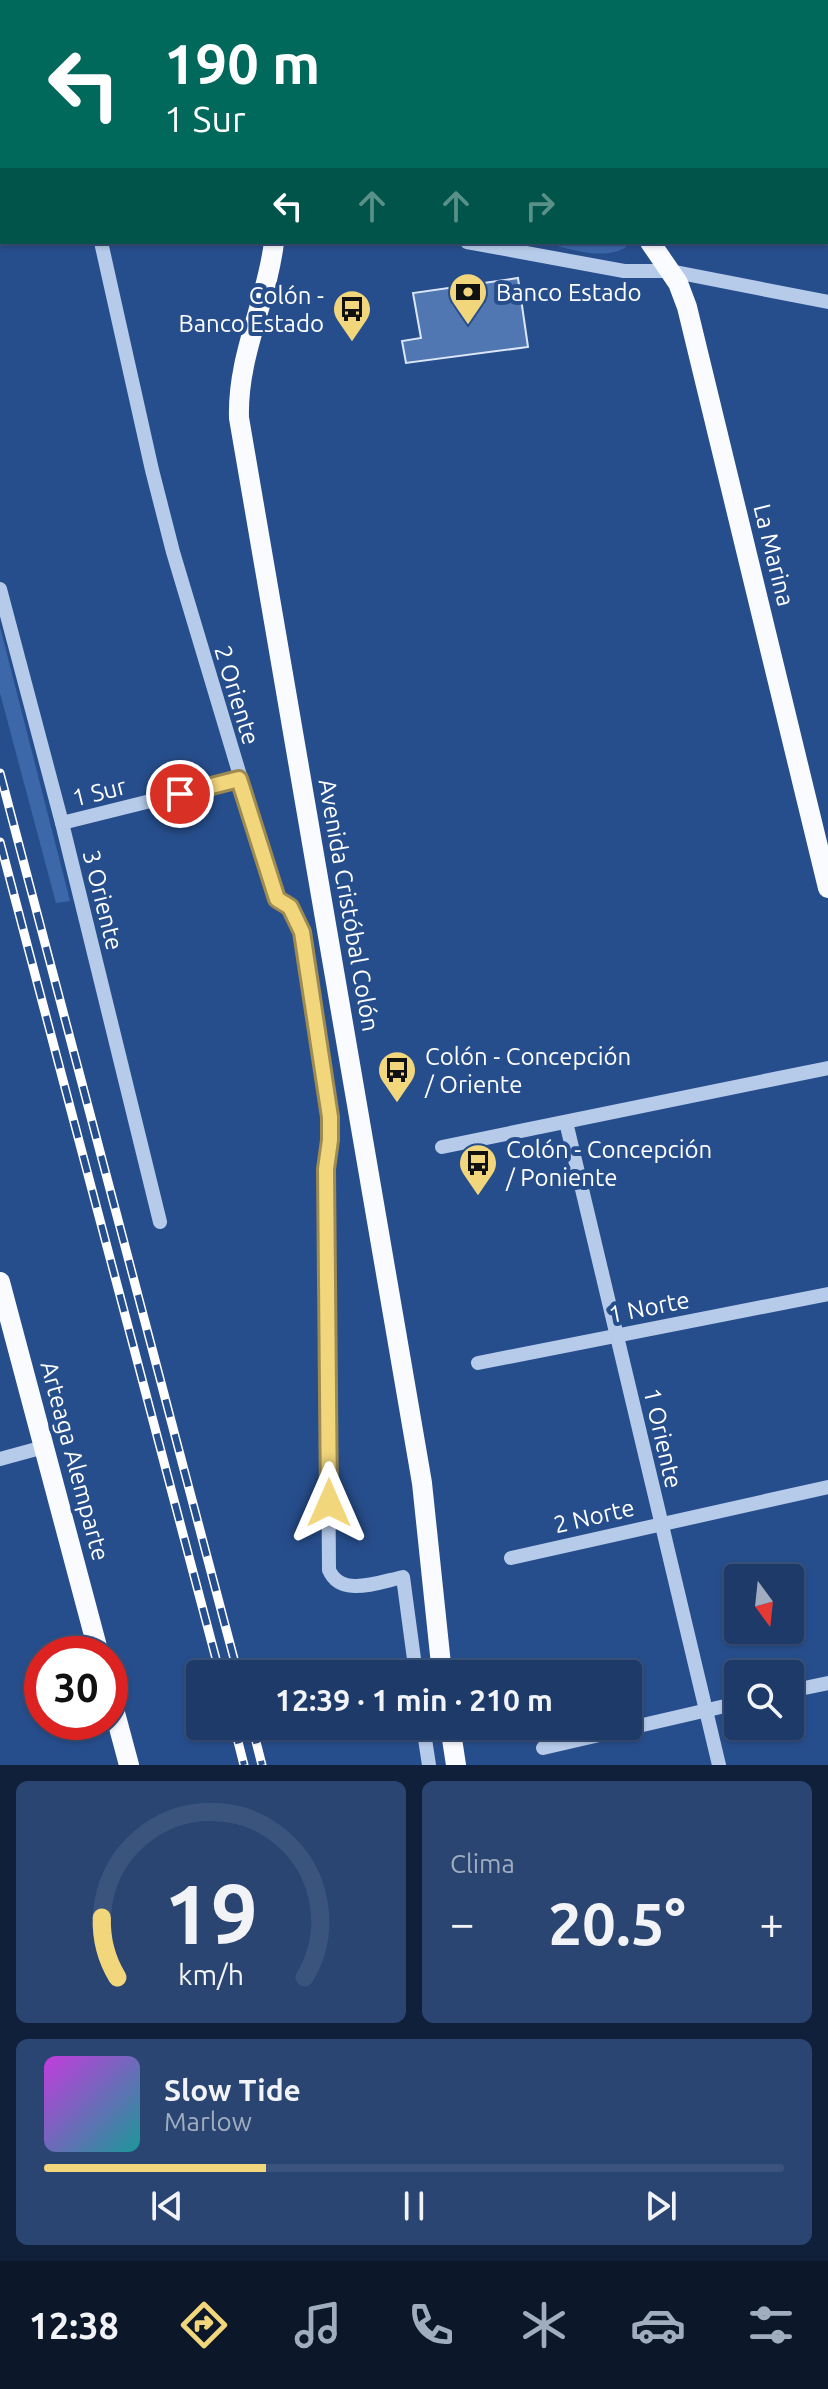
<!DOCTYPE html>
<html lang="es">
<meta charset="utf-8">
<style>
:root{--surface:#1d3a69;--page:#2a4571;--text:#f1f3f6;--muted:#a0adc0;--line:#3b547d;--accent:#f2d67c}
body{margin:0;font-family:Ubuntu,sans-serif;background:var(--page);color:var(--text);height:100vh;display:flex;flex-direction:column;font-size:30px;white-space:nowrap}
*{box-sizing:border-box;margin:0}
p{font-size:26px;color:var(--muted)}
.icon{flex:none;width:44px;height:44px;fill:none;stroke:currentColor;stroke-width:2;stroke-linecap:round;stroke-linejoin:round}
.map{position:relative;height:1765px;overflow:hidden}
.details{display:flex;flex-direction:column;gap:16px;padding:16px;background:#10203a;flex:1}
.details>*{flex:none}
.banner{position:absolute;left:0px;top:0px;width:828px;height:244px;box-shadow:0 2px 6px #0004,0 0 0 2px var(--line);background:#00695c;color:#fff;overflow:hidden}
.needle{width:52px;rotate:165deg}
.controls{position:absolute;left:724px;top:1564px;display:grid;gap:16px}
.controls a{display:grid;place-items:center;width:80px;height:80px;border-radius:8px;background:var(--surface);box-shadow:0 2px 6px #0004,0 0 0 2px var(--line);font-size:40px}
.speed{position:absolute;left:24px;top:1636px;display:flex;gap:16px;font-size:40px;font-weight:700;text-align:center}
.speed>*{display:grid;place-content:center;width:104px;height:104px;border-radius:50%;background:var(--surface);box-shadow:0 2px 6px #0004,0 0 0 2px var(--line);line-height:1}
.speed .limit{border:12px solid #d22;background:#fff;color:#111}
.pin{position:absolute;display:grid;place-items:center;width:68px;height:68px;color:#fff;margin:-34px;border:4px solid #fff;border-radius:50%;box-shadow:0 2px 8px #0007}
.me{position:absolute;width:88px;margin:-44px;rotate:0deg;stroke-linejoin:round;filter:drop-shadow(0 0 6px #0008)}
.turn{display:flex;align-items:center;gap:28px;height:168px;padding:0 32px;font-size:36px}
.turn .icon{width:104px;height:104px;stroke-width:2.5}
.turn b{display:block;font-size:56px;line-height:68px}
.lanes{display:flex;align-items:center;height:76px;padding:0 32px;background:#0003;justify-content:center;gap:40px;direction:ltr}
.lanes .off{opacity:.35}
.big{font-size:60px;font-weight:700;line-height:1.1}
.details .card{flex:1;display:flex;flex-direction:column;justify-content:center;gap:12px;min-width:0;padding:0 28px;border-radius:12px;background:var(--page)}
.details .dial{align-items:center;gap:0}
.dial svg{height:208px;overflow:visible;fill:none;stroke:var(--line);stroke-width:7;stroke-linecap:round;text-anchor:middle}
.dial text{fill:var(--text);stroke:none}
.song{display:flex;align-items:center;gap:24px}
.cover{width:96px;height:96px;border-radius:12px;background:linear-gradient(135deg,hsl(290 70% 55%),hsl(180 70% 35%))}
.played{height:8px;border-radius:4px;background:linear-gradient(90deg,var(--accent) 30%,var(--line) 30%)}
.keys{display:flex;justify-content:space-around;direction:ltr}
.heat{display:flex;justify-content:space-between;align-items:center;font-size:44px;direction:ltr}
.details .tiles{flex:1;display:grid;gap:16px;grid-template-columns:1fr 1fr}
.card:last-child{grid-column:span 2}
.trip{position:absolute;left:186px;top:1660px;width:456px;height:80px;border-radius:8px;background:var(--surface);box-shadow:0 2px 6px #0004,0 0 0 2px var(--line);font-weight:700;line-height:80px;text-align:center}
.dock{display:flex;height:128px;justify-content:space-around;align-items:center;background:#0c172a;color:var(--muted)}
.dock .icon{width:56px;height:56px}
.dock .selected{color:var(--accent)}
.dock b{font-size:36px;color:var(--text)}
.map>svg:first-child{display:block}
.green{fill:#3c67a8}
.building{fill:#5077b2;stroke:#dbe6f8;stroke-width:2}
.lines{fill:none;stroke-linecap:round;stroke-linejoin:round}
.minor{stroke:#b6cbea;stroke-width:14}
.major{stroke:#fafbfe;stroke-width:20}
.rail-casing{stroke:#fff;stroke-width:9}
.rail{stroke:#274e8c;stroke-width:6;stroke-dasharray:18;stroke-linecap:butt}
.route-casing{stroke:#9d8b51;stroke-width:20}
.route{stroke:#f2d67c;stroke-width:14}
.labels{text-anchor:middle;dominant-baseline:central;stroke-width:8;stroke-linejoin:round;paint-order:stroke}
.poi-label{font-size:24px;fill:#fff;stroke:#274e8c;text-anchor:start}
.street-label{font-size:24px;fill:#fff;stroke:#274e8c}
</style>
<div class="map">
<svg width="828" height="1765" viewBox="0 0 828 1765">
<rect width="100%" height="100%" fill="#274e8c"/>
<g class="green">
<path d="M540 242H627L626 247C602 262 566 247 540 242Z"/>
<path d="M0 627 70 901 56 903 0 693Z"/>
</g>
<path class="building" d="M518 278 528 347 406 363 402 341 421 338 413 293Z"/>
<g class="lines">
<g class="minor">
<path d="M650 2V0"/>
<path d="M0 23H2"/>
<path d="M826 117H828"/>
<path d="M0 149H2"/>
<path d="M101 242 152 470 173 552 277 899 290 907 302 932 330 1117V1140L326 1169 329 1570C341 1598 379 1582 403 1577L416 1674"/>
<path d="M467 242 624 271H670L828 302"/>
<path d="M0 589 62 823 160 1222"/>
<path d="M62 823 239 779"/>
<path d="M566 1122 719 1765"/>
<path d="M442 1147 828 1068"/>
<path d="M478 1363 828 1294"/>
<path d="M0 1459 44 1447"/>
<path d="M511 1558 828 1487"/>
<path d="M790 1691 828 1683"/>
<path d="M423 1726 429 1765"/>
<path d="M543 1748 738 1703"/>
</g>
<g class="major">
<path d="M243 0V2"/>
<path d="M274 242C267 302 237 356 239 418L422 1483 442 1674"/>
<path d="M650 242 678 283 687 307 828 888"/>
<path d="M0 1282 99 1654"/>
<path d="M110 1694 129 1765"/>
<path d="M450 1726 456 1765"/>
</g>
<g class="rail-casing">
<g id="rail">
<path d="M0 773 238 1674"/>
<path d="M0 842 220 1674"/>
<path d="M234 1726 244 1765"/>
<path d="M252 1726 262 1765"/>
</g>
</g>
<use href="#rail" class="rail"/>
</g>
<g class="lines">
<g class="route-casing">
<path id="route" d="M180 794 239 779 277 899 290 907 302 932 330 1117V1140L326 1169 329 1503"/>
</g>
<use href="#route" class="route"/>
</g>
<defs>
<g id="bank-pin" transform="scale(2)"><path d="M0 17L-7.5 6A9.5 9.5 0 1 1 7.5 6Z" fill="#f2d67c" stroke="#274e8c"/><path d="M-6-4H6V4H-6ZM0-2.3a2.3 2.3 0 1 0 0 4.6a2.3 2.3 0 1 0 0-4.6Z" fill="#111"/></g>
<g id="bus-pin" transform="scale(2)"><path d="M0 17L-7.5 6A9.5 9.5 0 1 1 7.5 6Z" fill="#f2d67c" stroke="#274e8c"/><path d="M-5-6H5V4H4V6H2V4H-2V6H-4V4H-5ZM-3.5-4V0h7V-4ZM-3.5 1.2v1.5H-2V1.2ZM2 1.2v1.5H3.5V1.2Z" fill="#111"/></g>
</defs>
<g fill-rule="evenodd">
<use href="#bank-pin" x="468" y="292"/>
<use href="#bus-pin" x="352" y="309"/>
<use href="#bus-pin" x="397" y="1070"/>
<use href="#bus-pin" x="478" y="1163"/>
</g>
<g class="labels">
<g class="poi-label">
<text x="496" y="292">Banco Estado</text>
<text x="324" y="295" text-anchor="end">Colón -<tspan x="324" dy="28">Banco Estado</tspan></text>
<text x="425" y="1056">Colón - Concepción<tspan x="425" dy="28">/ Oriente</tspan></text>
<text x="506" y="1149">Colón - Concepción<tspan x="506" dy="28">/ Poniente</tspan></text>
</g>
<g class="street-label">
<text transform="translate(774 555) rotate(76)">La Marina</text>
<text transform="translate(237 695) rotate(73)">2 Oriente</text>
<text transform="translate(99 792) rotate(-14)">1 Sur</text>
<text transform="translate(103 900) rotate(76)">3 Oriente</text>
<text transform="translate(349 905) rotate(80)">Avenida Cristóbal Colón</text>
<text transform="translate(649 1307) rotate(-11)">1 Norte</text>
<text transform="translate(663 1438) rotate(77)">1 Oriente</text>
<text transform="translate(75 1461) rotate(75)">Arteaga Alemparte</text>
<text transform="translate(594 1516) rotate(-13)">2 Norte</text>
</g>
</g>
</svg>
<div class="controls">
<a><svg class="needle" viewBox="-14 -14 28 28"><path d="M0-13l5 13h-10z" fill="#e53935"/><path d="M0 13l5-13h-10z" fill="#a0adc0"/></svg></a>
<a><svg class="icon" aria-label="search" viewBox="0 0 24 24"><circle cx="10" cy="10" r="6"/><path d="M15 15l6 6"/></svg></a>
</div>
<div class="speed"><div class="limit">30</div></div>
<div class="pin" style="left:180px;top:794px;background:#d93025"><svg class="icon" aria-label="arrive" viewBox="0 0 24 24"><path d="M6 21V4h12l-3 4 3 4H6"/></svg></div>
<svg class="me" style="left:329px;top:1503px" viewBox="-20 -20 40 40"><path d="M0-17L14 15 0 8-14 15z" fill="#f2d67c" stroke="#fff" stroke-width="4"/></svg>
<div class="trip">12:39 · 1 min · 210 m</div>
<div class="banner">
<div class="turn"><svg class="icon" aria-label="left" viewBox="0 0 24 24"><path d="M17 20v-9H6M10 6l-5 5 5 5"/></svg><div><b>190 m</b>1 Sur</div></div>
<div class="lanes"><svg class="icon" aria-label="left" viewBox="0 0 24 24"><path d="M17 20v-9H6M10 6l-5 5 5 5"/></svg><svg class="icon off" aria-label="ahead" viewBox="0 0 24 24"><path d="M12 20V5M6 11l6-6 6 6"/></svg><svg class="icon off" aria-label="ahead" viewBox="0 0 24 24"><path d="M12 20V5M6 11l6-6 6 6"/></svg><svg class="icon off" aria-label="right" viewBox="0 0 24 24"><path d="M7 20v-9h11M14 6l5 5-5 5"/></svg></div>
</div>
</div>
<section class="details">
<div class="tiles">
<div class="card dial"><svg viewBox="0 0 100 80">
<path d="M14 69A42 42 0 1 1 86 69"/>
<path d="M14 69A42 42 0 0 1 8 46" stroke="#f2d67c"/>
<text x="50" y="56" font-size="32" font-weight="700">19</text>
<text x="50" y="72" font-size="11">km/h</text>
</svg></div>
<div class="card"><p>Clima</p>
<div class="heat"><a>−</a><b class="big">20.5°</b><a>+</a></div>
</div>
<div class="card">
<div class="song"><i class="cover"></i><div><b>Slow Tide</b><p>Marlow</p></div></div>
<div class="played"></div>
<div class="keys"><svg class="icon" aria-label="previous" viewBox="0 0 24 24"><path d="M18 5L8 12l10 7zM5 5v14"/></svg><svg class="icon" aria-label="pause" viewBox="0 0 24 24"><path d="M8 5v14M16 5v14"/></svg><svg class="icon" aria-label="next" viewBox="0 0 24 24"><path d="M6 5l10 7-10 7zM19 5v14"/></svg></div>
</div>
</div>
</section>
<nav class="dock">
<b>12:38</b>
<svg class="icon selected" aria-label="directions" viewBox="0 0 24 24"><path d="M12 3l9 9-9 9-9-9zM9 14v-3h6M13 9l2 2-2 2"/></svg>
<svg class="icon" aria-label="music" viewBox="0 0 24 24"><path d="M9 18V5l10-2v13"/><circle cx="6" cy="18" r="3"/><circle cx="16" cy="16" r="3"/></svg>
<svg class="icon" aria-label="phone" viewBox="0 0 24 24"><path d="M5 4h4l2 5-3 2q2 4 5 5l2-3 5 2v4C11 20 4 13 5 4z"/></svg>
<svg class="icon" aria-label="climate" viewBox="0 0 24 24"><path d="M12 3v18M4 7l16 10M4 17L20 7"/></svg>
<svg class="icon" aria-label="car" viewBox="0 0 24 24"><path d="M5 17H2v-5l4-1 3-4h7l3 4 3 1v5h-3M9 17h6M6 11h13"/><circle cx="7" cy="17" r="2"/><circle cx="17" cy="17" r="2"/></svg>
<svg class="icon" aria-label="filters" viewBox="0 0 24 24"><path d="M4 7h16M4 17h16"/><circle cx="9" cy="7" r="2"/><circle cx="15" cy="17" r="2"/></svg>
</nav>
